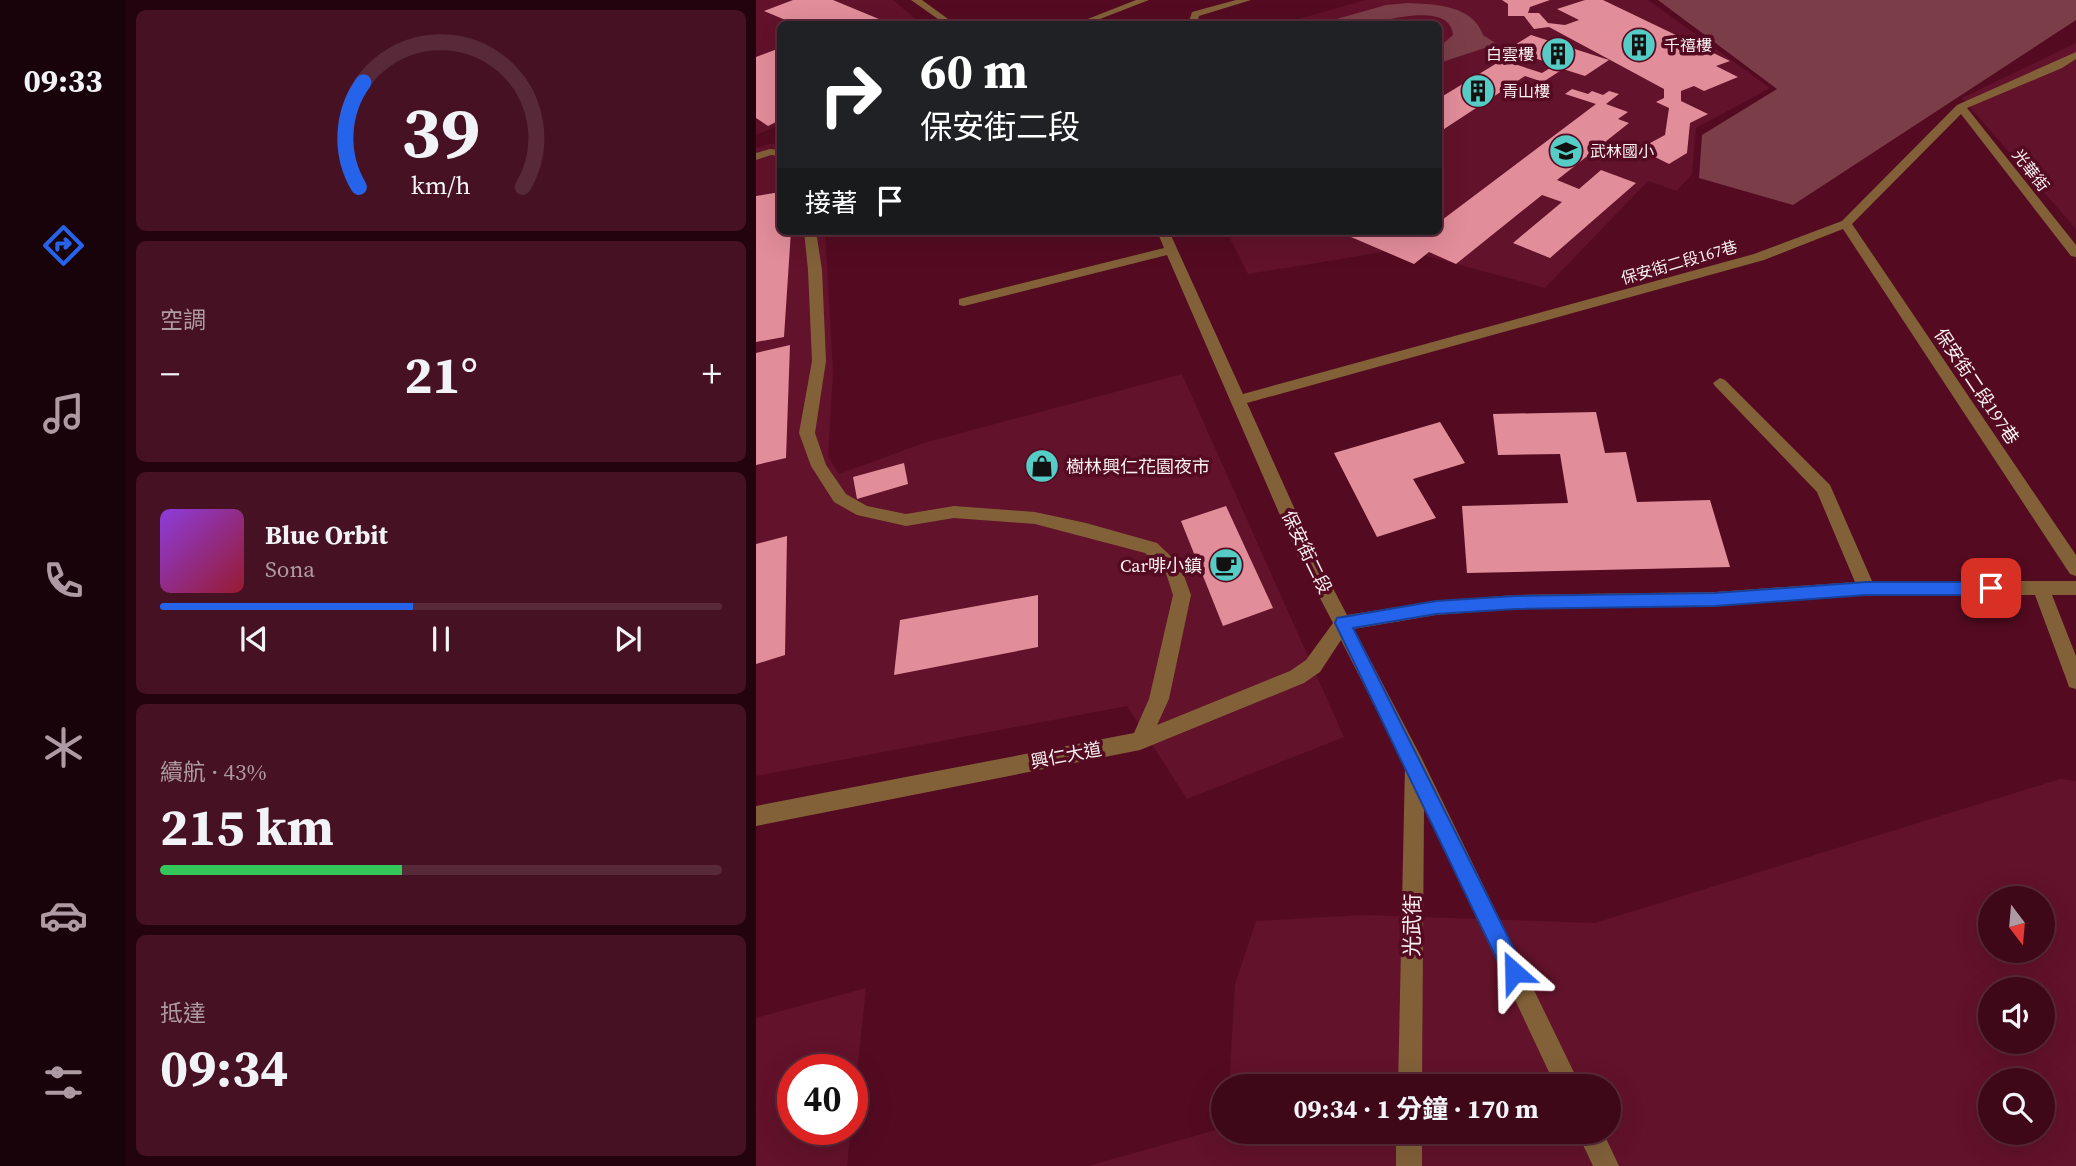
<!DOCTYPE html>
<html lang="zh-TW">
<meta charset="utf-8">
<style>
:root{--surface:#3f0819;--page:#461122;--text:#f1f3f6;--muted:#ad9aa2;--line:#582938;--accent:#2563eb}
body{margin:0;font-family:"Source Serif 4","Noto Sans TC",serif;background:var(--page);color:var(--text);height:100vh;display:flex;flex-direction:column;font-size:26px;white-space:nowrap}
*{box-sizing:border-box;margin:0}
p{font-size:23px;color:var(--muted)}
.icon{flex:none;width:38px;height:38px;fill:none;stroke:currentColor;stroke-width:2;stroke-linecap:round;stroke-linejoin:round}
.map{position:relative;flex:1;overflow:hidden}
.details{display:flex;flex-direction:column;gap:10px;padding:10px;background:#23040e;width:630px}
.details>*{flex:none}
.guide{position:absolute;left:21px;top:21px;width:665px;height:214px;border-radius:10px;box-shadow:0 7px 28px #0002,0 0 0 2px var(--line);background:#202124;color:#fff;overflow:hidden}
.needle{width:46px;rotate:164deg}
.tools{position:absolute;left:1222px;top:886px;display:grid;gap:14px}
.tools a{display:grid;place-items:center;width:77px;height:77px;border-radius:50%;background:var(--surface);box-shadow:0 7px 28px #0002,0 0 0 2px var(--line);font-size:35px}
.speed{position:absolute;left:21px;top:1054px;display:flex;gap:14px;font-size:35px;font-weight:700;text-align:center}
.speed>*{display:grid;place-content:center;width:91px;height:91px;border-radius:50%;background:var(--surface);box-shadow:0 7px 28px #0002,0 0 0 2px var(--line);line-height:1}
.speed .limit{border:10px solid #d22;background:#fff;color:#111}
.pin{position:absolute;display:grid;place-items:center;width:60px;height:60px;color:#fff;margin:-30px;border-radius:14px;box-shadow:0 4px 10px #0006}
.me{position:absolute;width:77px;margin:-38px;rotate:335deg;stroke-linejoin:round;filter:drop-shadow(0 0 5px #0008)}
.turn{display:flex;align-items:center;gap:24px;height:147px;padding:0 28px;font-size:32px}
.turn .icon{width:91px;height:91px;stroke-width:2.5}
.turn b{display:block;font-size:49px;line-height:60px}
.then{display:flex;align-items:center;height:66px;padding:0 28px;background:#0003;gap:14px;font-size:26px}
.big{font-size:52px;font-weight:700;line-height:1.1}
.details .tile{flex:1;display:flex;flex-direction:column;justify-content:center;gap:10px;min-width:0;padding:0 24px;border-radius:10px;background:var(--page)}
.details .dial{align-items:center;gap:0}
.dial svg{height:182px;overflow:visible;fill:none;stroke:var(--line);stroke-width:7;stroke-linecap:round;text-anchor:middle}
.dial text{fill:var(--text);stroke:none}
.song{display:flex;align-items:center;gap:21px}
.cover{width:84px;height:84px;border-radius:10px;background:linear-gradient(135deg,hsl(270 70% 55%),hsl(350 70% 35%))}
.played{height:7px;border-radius:4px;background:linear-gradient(90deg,var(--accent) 45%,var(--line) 45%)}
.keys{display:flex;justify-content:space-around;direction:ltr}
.heat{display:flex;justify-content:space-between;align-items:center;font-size:38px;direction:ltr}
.charge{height:10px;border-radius:5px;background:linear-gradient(90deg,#34c759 43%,var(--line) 0)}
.trip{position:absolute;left:455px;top:1074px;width:410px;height:70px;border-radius:35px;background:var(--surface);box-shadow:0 7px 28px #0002,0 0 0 2px var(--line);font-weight:700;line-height:70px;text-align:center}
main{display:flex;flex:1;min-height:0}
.dock{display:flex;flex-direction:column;width:126px;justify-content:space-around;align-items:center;background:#19030a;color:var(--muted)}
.dock .icon{width:49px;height:49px}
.dock .current{color:var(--accent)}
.dock b{font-size:32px;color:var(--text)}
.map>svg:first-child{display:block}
.built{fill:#62122a;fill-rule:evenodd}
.green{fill:#7b3e49}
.building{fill:#e28d9a}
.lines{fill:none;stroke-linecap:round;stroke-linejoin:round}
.minor{fill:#826139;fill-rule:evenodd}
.route{fill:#2563eb;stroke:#184099;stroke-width:2}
.labels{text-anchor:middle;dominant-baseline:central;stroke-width:7;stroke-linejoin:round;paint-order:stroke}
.far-poi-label{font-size:16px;fill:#f9f0f1;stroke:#540b21;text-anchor:start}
.far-street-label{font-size:16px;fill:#f9f0f1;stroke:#540b21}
.street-label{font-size:18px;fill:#f9f0f1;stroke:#540b21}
.poi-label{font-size:18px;fill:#f9f0f1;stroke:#540b21;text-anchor:start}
.near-street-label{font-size:21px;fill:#f9f0f1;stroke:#540b21}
</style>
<main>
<nav class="dock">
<b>09:33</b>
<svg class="icon current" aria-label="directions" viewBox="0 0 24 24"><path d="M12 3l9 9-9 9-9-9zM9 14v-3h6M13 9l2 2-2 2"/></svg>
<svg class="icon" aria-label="music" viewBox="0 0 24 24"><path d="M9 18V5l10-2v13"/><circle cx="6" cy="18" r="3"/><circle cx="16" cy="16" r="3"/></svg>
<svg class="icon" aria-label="phone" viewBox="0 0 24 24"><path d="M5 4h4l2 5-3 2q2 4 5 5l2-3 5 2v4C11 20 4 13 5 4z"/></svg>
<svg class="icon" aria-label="climate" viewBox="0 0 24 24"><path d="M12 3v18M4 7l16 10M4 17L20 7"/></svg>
<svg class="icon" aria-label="car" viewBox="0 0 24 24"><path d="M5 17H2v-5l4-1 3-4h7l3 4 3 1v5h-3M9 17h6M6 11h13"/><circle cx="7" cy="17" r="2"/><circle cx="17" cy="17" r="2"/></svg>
<svg class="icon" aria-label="filters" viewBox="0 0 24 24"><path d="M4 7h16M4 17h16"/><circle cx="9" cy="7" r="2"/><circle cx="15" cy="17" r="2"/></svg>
</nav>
<section class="details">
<div class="tile dial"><svg viewBox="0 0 100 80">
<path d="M14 69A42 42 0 1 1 86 69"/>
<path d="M14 69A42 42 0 0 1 16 23" stroke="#2563eb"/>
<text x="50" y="56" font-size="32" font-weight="700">39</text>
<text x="50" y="72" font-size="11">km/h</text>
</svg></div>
<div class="tile"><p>空調</p>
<div class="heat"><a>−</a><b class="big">21°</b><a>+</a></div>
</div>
<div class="tile">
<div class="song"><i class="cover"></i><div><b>Blue Orbit</b><p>Sona</p></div></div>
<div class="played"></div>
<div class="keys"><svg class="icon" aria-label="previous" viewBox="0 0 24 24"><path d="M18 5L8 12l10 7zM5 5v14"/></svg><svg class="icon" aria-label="pause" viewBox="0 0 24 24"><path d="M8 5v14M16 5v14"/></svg><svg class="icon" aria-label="next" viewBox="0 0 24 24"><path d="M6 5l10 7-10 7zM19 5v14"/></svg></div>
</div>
<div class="tile"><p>續航 · 43%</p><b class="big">215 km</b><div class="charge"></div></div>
<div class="tile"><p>抵達</p><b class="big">09:34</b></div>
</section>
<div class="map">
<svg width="1320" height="1166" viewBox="0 0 1320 1166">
<rect width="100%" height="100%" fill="#540b21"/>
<g class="built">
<path d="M0 0H137L166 24H24V125L0 135Z"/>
<path d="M609 0H892L1014 88 940 128 936 174 921 191 892 181 789 288 645 249 492 274 470 231H682V24H525Z"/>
<path d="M1320 43V229L1206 98Z"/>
<path d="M14 144H24V231H69L77 372 72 457 83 474 168 443 426 374 588 737 431 799 371 706 0 776V148Z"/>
<path d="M1304 779 1320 781V1166H332L467 1128V1132H852V1087H473L479 984 500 921 607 915 839 923ZM1234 898H1286V950H1234ZM1234 989H1286V1041H1234ZM1234 1080H1286V1132H1234Z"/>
<path d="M110 988 96 1118V1069H37V1129H95L91 1166H0V1018Z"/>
</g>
<g class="green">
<path d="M902 0H1320V20L1037 205 943 178 946 135 1021 89Z"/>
<path d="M651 3C678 4 717 5 727 35L741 44 683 63V47L697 35C694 0 627 22 608 24 593 26 577 25 563 24L630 5Z"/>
</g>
<g class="building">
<path d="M37 0H77L135 24H39L8 11Z"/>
<path d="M746 0H794L774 7 772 13H783L792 23 809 25 823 20 801 9 829 0H847L974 61 960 66 982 77 948 91 938 86 925 91V101L952 114 934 123 931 153 913 164 883 149 909 135 913 108 900 102 908 98V89L793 27 778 29 768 16H752V4Z"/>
<path d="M775 35 853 60 829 76 807 69 787 82 769 76 682 133V99L746 60 786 73 799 65 752 49Z"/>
<path d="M24 48V120L12 126 0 118V57Z"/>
<path d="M816 89 832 94 836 91 847 95 853 91 863 94 850 104 872 112 862 119 873 123 801 180 823 189 845 170 880 183 794 258 757 243 806 202 786 195 700 264 673 252 658 264 581 231H656L666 235 672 231H682V223L840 104 809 94Z"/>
<path d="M24 192V231H35L28 337 0 342V196Z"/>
<path d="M34 345 30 458 0 465V353Z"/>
<path d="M840 412 849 453 870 452 881 502 954 500 974 567 711 573 706 506 812 503 804 454 742 455 737 414Z"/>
<path d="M684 422 709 463 657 479 680 518 621 537 578 453Z"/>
<path d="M148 463 152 484 101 499 97 477Z"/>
<path d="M470 506 517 608 467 626 425 521Z"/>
<path d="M31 536 29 655 0 664V544Z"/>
<path d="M282 595V647L138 675 144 620Z"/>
</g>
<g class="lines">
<g class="minor">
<path d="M155 0H166L199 24H189Z"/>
<path d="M380 0H393L331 24H319Z"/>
<path d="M480 0H495L443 16 441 24H432L436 12Z"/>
<path d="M1320 52V59L1306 68 1211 108 1320 245V257L1315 256 1205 114 1096 224 1320 555V576L1314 574 1087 229 1008 260 491 403 558 552 591 615 680 601 759 595 959 592 1099 582 1061 492 959 386 957 383 964 378 969 380 1074 485 1116 581H1320V595H1296L1320 656V689L1313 687 1311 681 1279 595H1110L959 606 759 609 680 615 598 629 665 757 825 1087H800L668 806 666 1087H642L649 766 585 640 564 672 548 683 384 750 0 826V806L378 733 393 699 417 595 410 573 389 553 279 524 198 518 150 526 101 515 78 502 55 466 43 433 56 361 52 270 48 231H60L66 270 70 361 59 433 70 465 90 494 111 506 150 514 198 506 279 512 330 523 401 543 424 565 435 595 413 699 401 725 534 671 550 660 577 623 540 552 411 255 208 306 203 305V299L408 248 401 231H413L487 394 998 254 1086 221 1201 105Z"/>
<path d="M14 149 24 150V156L15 155 0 160V153Z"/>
<rect x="640" y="1132" width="26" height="34"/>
<path d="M821 1132H847L863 1166H837Z"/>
</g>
</g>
<path class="route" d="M1110 582H1235L1243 588 1235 595H1110L959 606 759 609 680 614 597 628 766 965 769 972 766 980 758 983 751 980 579 623 581 618 680 601 759 596 959 593Z"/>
<defs>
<g id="building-disc" transform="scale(1.75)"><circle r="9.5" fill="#55cdc6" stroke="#540b21"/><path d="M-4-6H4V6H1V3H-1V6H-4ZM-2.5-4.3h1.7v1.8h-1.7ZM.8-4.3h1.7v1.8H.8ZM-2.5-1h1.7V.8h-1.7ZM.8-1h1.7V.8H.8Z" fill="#111"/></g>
<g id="school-disc" transform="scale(1.75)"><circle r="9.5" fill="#55cdc6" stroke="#540b21"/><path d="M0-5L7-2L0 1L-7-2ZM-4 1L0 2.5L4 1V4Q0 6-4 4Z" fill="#111"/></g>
<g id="shop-disc" transform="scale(1.75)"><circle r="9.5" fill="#55cdc6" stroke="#540b21"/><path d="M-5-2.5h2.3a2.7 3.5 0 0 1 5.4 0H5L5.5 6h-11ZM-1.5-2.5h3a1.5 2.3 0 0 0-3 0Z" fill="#111"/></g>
<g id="cafe-disc" transform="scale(1.75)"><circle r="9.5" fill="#55cdc6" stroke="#540b21"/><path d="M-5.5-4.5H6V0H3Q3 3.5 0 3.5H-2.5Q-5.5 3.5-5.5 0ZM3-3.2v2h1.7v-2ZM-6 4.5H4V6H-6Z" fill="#111"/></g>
</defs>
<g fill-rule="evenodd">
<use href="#building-disc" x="883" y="45"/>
<use href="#building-disc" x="802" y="54"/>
<use href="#building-disc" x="722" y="91"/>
<use href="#school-disc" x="810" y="151"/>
<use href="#shop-disc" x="286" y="466"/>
<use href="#cafe-disc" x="470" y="565"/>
</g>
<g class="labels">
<g class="far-poi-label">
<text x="908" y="45">千禧樓</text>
<text x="778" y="54" text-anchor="end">白雲樓</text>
<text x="746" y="91">青山樓</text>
<text x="834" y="151">武林國小</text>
</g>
<g class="far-street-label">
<text transform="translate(1275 170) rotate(52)">光華街</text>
<text transform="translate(923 262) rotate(-16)">保安街二段167巷</text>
</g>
<g class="street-label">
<text transform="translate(1221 386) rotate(56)">保安街二段197巷</text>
<text transform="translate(551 552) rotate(64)">保安街二段</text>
<text transform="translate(310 755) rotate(-11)">興仁大道</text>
</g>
<g class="poi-label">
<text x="310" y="466">樹林興仁花園夜市</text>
<text x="446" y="565" text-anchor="end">Car啡小鎮</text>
</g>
<g class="near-street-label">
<text transform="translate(656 925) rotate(-89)">光武街</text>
</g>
</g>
</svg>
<div class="tools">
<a><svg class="needle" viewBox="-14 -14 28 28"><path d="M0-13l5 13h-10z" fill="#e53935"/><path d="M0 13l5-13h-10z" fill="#ad9aa2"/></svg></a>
<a><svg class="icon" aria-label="sound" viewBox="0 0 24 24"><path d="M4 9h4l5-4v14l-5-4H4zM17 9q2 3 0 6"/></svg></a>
<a><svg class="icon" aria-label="search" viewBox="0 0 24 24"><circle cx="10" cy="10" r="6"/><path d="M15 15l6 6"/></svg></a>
</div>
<div class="speed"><div class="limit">40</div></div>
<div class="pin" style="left:1235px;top:588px;background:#d93025"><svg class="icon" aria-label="arrive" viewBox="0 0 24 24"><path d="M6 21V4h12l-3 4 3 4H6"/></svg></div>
<svg class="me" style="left:758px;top:972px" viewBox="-20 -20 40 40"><path d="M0-17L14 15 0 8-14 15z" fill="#2563eb" stroke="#fff" stroke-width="4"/></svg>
<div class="trip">09:34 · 1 分鐘 · 170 m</div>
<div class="guide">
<div class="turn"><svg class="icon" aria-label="right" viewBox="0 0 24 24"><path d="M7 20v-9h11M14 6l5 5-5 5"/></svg><div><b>60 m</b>保安街二段</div></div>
<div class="then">接著<svg class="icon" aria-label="arrive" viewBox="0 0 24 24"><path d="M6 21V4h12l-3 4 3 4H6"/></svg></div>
</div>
</div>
</main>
